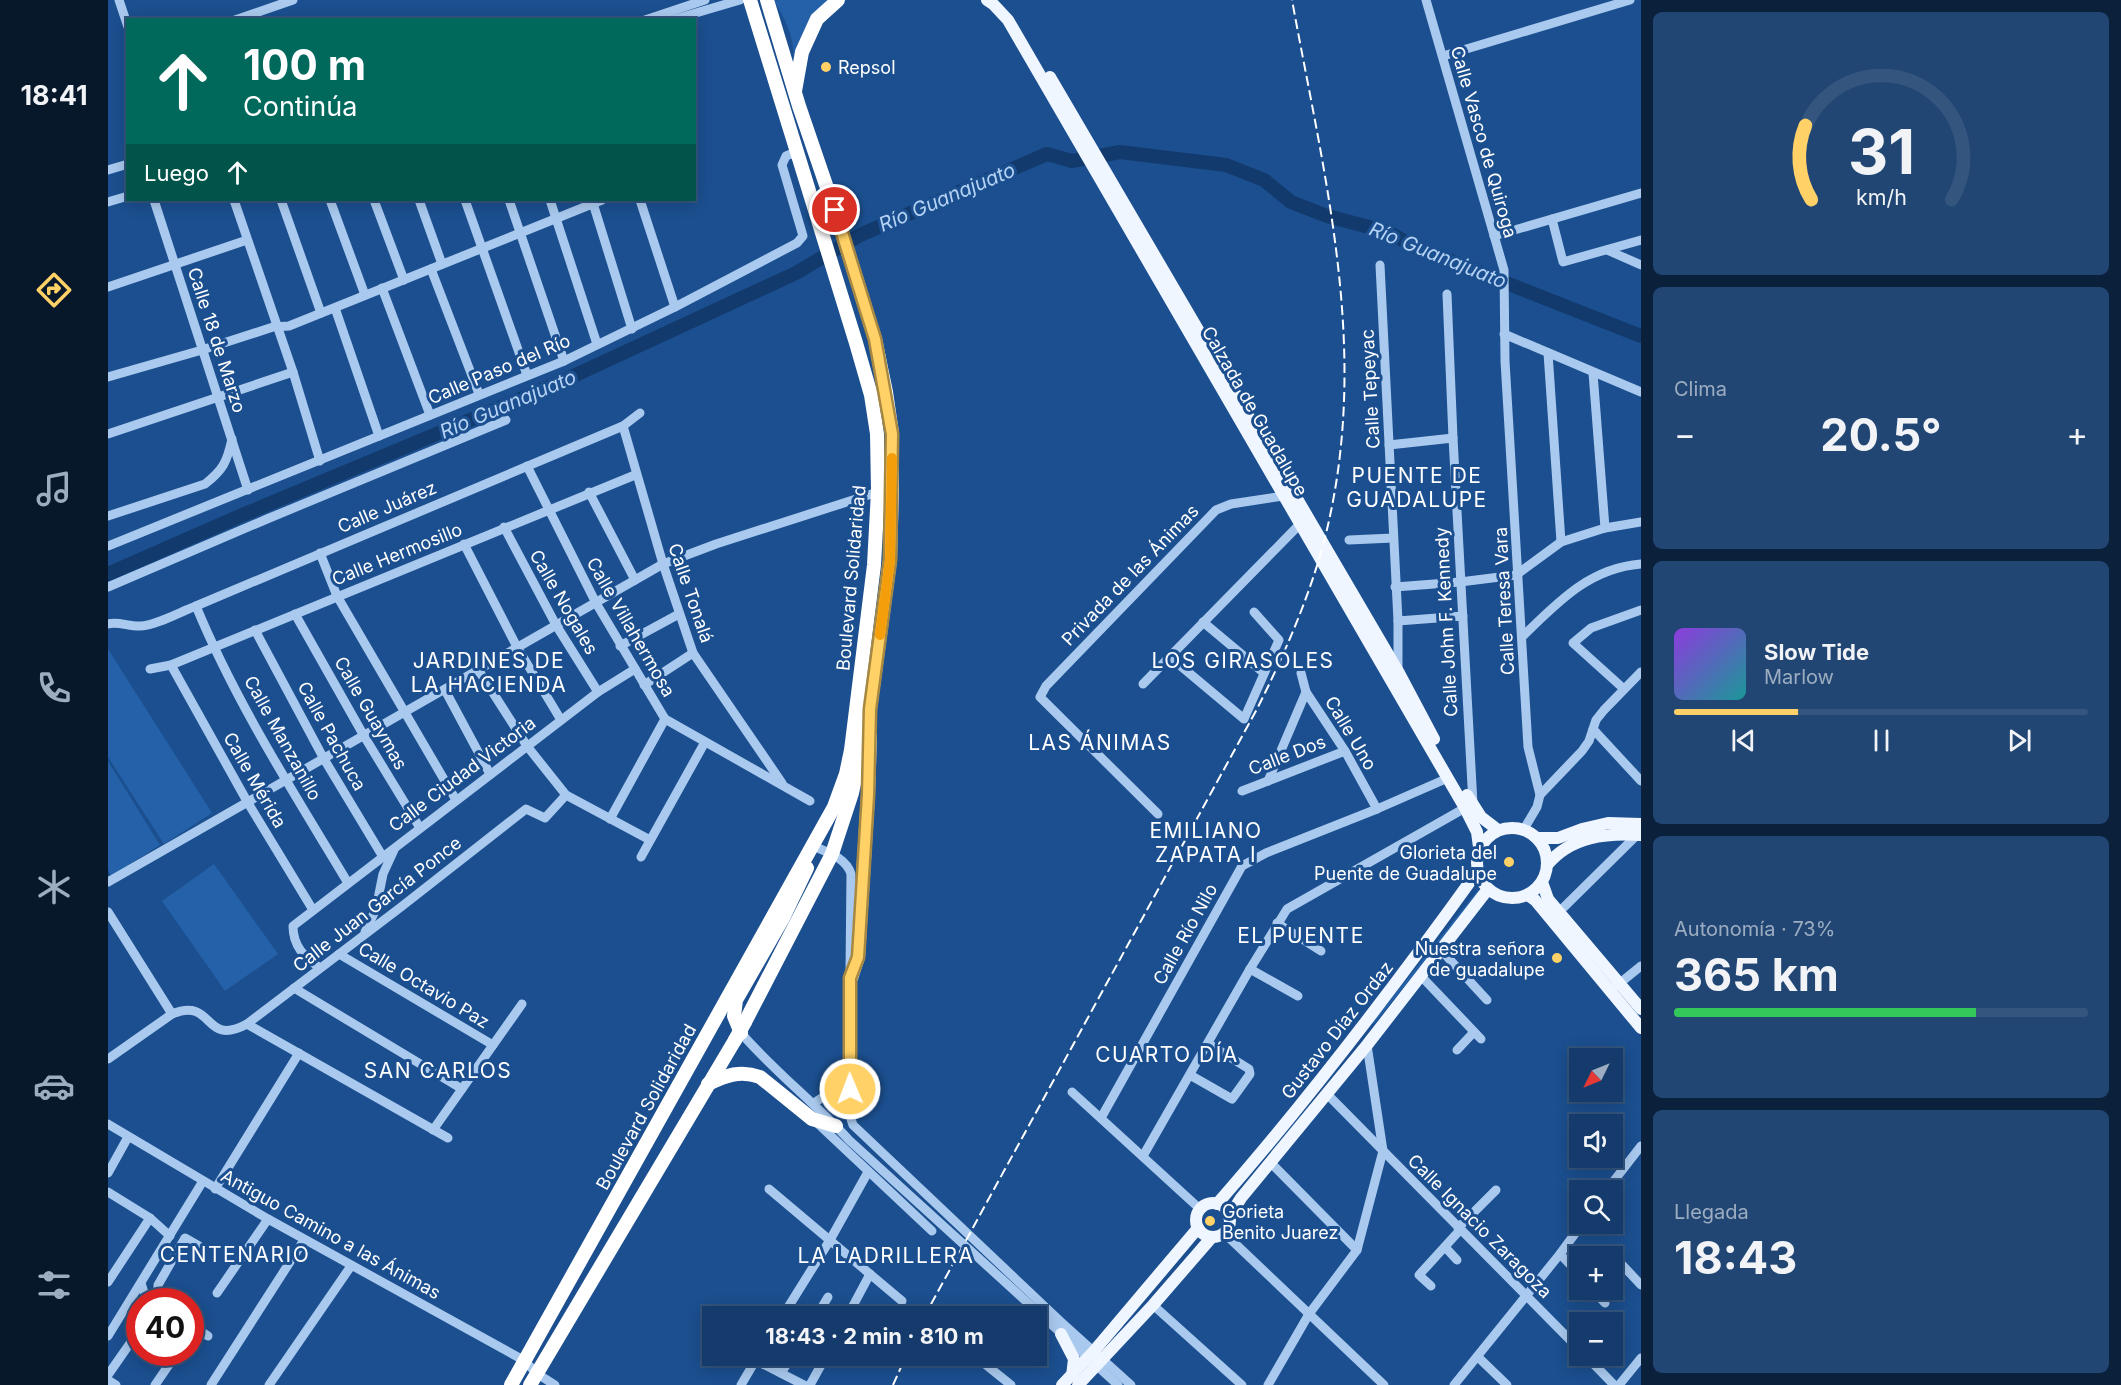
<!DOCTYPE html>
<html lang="es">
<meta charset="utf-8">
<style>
:root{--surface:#143b6b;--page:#214673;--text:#f1f3f6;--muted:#9dadc1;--line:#33557e;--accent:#ffd166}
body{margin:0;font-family:Inter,sans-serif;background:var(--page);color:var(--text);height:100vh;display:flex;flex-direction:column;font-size:22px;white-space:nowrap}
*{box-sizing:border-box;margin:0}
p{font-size:20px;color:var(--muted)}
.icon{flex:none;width:33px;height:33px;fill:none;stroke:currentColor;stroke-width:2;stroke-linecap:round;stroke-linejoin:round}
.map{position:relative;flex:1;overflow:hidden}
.side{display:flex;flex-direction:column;gap:12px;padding:12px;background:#0b203b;width:480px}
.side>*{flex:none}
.top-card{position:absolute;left:18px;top:18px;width:570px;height:183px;border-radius:0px;box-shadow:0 3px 15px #0003,0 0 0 2px var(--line);background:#00695c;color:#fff;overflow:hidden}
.needle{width:39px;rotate:227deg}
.fabs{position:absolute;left:1461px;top:1048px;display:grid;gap:12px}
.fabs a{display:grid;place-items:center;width:54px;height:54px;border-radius:0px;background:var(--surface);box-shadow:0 3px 15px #0003,0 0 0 2px var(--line);font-size:30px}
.speed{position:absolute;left:18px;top:1288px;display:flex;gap:12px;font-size:30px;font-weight:700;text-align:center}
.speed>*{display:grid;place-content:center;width:78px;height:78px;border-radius:50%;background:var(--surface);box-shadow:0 3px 15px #0003,0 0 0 2px var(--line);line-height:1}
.speed .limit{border:9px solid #d22;background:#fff;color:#111}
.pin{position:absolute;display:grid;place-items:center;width:51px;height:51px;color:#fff;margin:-26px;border:3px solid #fff;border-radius:50%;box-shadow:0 2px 6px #0007}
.me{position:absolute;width:66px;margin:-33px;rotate:359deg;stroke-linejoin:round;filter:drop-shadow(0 0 4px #0008)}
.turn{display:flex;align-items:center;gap:21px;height:126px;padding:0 18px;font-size:27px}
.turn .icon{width:78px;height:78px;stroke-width:2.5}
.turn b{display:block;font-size:42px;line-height:51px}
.then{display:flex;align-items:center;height:57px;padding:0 18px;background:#0003;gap:12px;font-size:22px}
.big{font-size:45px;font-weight:700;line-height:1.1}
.side .tile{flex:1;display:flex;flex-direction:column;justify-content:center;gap:9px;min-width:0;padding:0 21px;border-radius:9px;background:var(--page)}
.side .dial{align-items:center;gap:0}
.dial svg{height:156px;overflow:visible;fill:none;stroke:var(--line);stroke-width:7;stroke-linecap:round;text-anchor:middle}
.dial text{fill:var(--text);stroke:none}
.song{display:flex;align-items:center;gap:18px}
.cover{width:72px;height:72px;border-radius:9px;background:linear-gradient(135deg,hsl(270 70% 55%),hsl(180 70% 35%))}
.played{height:6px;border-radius:3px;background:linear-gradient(90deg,var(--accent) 30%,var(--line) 30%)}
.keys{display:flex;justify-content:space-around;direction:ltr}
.heat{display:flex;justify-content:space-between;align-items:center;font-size:33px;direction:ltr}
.charge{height:9px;border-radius:4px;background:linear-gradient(90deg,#34c759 73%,var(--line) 0)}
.trip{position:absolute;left:594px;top:1306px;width:345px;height:60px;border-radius:0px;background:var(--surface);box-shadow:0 3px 15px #0003,0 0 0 2px var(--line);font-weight:700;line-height:60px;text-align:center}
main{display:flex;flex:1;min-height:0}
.dock{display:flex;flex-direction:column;width:108px;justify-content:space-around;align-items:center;background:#08182b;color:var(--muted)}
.dock .icon{width:42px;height:42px}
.dock .active{color:var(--accent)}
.dock b{font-size:27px;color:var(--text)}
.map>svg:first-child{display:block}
.green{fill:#2461a8}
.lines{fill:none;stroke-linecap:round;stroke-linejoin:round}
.river{stroke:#123a6d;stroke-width:14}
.minor{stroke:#a9c9ee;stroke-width:9}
.major{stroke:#f0f6ff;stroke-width:12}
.highway{stroke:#fff;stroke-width:14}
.rail{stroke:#fff;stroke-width:2;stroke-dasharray:10 4.5;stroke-linecap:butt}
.highway-bridge{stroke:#fff;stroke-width:14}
.route-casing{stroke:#a68842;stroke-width:15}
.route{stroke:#ffd166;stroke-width:10}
.slow{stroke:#f59e0b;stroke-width:10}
.poi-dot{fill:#ffd166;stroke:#1b4f8f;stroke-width:2}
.labels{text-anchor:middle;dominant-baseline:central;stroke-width:6;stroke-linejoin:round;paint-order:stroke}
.poi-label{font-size:18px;fill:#fff;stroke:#1b4f8f;text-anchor:start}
.street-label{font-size:18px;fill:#fff;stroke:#1b4f8f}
.water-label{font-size:20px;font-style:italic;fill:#b5d3f5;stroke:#1b4f8f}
.quarter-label{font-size:21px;letter-spacing:1.5px;fill:#fff;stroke:#1b4f8f}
</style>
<main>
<nav class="dock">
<b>18:41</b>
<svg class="icon active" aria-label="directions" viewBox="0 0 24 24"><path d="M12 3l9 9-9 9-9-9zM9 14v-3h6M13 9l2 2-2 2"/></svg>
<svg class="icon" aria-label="music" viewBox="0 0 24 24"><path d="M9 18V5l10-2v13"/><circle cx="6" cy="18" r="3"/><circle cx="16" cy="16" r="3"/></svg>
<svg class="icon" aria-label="phone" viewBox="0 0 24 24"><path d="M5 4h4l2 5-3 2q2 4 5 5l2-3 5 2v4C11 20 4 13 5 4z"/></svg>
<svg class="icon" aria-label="climate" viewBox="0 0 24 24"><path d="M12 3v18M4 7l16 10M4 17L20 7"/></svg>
<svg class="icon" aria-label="car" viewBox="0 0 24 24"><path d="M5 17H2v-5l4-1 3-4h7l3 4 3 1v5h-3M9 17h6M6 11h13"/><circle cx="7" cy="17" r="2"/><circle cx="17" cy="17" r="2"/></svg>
<svg class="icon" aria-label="filters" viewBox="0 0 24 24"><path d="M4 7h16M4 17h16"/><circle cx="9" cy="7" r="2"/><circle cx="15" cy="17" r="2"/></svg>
</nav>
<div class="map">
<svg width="1533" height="1385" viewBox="0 0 1533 1385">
<rect width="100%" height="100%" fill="#1b4f8f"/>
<g class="green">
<path d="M672 0H721L696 31 686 58C685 35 678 20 666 1Z"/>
<path d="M0 649 104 813 56 844 0 757Z"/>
<path d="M0 761 52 845 3 876 0 870Z"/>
<path d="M106 864 170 954 117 991 54 901Z"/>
<path d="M1370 890 1372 892 1266 1024 1264 1023Z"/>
</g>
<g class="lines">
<path class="river" d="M0 574 132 516 448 384 688 273 752 235 939 154 964 161 1012 152 1118 165 1156 180 1183 202 1219 216 1280 232 1307 247 1533 336"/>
<g class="minor">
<path d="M11 0 20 27"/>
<path d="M1318 0 1396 270 1397 361 1420 747 1432 795 1429 807 1416 829"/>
<path d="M127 20 185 0"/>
<path d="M537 20 597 0"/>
<path d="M564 20 632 0"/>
<path d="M1335 56 1522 0"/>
<path d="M0 170 20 164"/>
<path d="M46 200 140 490"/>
<path d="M126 200 185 372 212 461"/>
<path d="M173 200 213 313"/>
<path d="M222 200 257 295"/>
<path d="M266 200 296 280"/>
<path d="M311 200 334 264"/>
<path d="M357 200 419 375"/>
<path d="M401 200 456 361"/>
<path d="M442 200 489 344"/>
<path d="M484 200 524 329"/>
<path d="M532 200 567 307"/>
<path d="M0 202 20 196"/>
<path d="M1444 219 1455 262 1533 240"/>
<path d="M1386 236 1533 193"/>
<path d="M1499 250 1533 265"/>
<path d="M1272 265 1290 621V671"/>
<path d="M323 269 371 394"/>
<path d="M0 287 139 240"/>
<path d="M274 288 322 415"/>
<path d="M1339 294 1345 438 1365 804"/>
<path d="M227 308 271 436"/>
<path d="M1396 334 1533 392"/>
<path d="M1440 353 1453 542"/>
<path d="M1485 373 1497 528"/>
<path d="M0 377 94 350 165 327 181 326 494 200"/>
<path d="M515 426 555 564 585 653 674 783"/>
<path d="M0 434 185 372"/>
<path d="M1281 445 1345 438"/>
<path d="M419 466 488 603 557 719 702 801"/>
<path d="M481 492 527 580"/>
<path d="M0 516 97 484C115 470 119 462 124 439"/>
<path d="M396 527 448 625 490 692"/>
<path d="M1241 540 1285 538"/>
<path d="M356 544 409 647 453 720"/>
<path d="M0 546 456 361 567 307 689 243 695 236 674 165 678 156 688 152"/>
<path d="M212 553 229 596 348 800"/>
<path d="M0 587 159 519 398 420"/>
<path d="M1287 587 1352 582 1408 575 1453 542 1497 528 1533 522"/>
<path d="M88 606C128 703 186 793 240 883"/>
<path d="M187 614 256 736 312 828"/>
<path d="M1290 621 1355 616"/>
<path d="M1095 622 1156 673"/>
<path d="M0 624C10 621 22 627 33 626 49 625 72 612 88 606L515 426 532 413"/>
<path d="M147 630 216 759 275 857"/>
<path d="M1414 637C1449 603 1481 568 1533 564"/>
<path d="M512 646 571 614"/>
<path d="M1062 657 1136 719 1171 640 1146 612"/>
<path d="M63 665 140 803 205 910"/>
<path d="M42 669 63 665 527 475"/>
<path d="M371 671 419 746 458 795 542 840"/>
<path d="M1193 673 1198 692 1237 751 1269 809"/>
<path d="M1035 684 1192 524"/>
<path d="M536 685 585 653"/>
<path d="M1516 689 1465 643 1483 628 1533 610"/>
<path d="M337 690 382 774"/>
<path d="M1485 729 1533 781"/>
<path d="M1160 781 1198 692"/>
<path d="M1134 791 1237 751"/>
<path d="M1432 795 1474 751 1481 741 1488 720 1496 710 1533 672"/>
<path d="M1050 814 932 697 938 686 1108 510 1123 504 1182 495"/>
<path d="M502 819 557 719"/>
<path d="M703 845C718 852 738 857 743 874L741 1069 743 1119 745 1125 952 1321 1023 1385"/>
<path d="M533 857 597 742"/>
<path d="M0 882 555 564 608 544 773 491"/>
<path d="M0 912 64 1014"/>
<path d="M1451 912 1529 835"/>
<path d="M1169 923 1213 951"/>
<path d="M257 932 268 909 275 874 286 850"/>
<path d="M1332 949 1379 1000"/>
<path d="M231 954 385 1045"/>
<path d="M212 968C196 957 185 946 185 926L490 692 527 669"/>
<path d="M1142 969 1190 996"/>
<path d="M1312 975 1373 1039"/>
<path d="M1507 987 1533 966"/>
<path d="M186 988 354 1089"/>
<path d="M139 1024 340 1138"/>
<path d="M633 1033C666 1071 707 1103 741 1140L1010 1385"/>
<path d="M1349 1050 1366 1032"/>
<path d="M0 1059 64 1014C107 996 94 1048 139 1024L293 907 418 809 437 818 458 795"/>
<path d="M1082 1075 1124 1099 1142 1074 1141 1069 1101 1044"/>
<path d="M964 1092 1092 1209"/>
<path d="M1218 1093 1472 1350"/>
<path d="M706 1103 724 1091 741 1069"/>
<path d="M993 1118 1134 866 1158 853 1269 809 1340 778"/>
<path d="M706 1120 824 1231"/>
<path d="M0 1124 160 1219 417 1361 428 1373 447 1385"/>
<path d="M325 1130 414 1004"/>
<path d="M1035 1156 1142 969 1179 909 1357 808"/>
<path d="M1162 1162 1249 1250"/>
<path d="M0 1173 20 1137"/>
<path d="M107 1189 191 1053"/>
<path d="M661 1189 794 1301"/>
<path d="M1498 1191 1533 1146"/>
<path d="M0 1192 42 1218 62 1236"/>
<path d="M1350 1228 1388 1190"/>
<path d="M1116 1233 1276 1385"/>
<path d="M1337 1247 1349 1260"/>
<path d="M1452 1254 1472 1275"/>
<path d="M1504 1254 1533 1285"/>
<path d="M0 1282 42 1218"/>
<path d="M33 1283 39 1302"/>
<path d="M1323 1286 1311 1275 1352 1230"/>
<path d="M1485 1290 1497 1303"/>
<path d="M109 1293 160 1219"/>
<path d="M50 1302V1285L77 1238 91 1246"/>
<path d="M1045 1305 1134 1385"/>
<path d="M712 1310 722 1317"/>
<path d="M674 1317 722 1240 760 1172"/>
<path d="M708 1317 720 1297"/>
<path d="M739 1317 762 1274"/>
<path d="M82 1324 100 1336"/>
<path d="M0 1336 95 1181"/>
<path d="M867 1356 903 1385"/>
<path d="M1478 1356 1506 1385"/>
<path d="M1370 1357 1399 1385"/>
<path d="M647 1360 696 1385"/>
<path d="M673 1373 684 1356"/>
<path d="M0 1375 32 1329"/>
<path d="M0 1380 8 1385"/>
<path d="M47 1385 69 1353"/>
<path d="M103 1385 196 1240"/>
<path d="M161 1385 243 1266"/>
<path d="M633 1385 650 1356"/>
<path d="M702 1385 718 1356"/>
<path d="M1160 1385 1201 1314 1249 1250 1275 1151 1259 1045"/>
<path d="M1346 1385 1452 1254 1474 1224"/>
<path d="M1511 1385 1533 1358"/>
</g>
<g class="major">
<path d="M879 0 885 4 900 20 1357 808 1369 832 1371 847"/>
<path d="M942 77 1291 673 1326 739"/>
<path d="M1359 795 1373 817 1390 830"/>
<circle cx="1404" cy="863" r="35"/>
<path d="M1429 838H1450L1474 829 1500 823 1533 824"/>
<path d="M1439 865C1463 836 1498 833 1533 835"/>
<path d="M1434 882 1440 899 1533 1009"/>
<path d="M1420 895 1427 900 1533 1028"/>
<circle cx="1105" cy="1220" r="17"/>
<path d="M1109 1204C1202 1098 1287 986 1369 872"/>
<path d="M1121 1217 1133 1198 1259 1045 1380 889"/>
<path d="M953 1334 966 1359 964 1376"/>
<path d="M954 1385 986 1351 1090 1228"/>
<path d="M970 1385 1045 1305 1104 1237"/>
</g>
<g class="highway">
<path d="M687 91 694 52 709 19 730 0"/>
<path d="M743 978 750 957 760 795 762 736"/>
<path d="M637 1022 724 854 744 793 762 709 782 560 784 490V433L778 392 767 339 731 223 691 106 659 0"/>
<path d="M633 1033 626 1016 628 1000 675 918 699 868"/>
<path d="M600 1084C618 1075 633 1070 652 1077L704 1119 728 1126"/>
<path d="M403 1385 726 807 738 774 743 750 766 565 770 491 769 434 763 395 748 343 642 0"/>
<path d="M422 1385 627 1040"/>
</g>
<g class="rail">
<path d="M816 1317 1149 709C1175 657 1198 605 1214 549 1265 361 1218 186 1184 0"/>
<path d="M785 1385 798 1356"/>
</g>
<path class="highway-bridge" d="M627 1040 637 1022"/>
</g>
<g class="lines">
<g class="route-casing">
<path id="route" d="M727 210 767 339 784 434 782 560 762 709 760 795 750 957 742 978V1089"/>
</g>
<use href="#route" class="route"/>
<path class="slow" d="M772 635 782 560 784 458"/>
</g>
<g class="poi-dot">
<circle cx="718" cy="67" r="6"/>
<circle cx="1401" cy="862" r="6"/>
<circle cx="1449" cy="958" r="6"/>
<circle cx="1102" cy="1221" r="6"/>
</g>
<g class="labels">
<g class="poi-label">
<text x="730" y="67">Repsol</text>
<text x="1389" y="852" text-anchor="end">Glorieta del<tspan x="1389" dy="21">Puente de Guadalupe</tspan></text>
<text x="1437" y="948" text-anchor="end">Nuestra señora<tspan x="1437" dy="21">de guadalupe</tspan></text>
<text x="1114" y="1211">Gorieta<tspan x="1114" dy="21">Benito Juarez</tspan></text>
</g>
<g class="street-label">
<text transform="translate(1376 142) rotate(74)">Calle Vasco de Quiroga</text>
<text transform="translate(109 340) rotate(72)">Calle 18 de Marzo</text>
<text transform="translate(391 369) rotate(-23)">Calle Paso del Río</text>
<text transform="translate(1262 389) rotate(-93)">Calle Tepeyac</text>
<text transform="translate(1147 411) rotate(60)">Calzada de Guadalupe</text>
<text transform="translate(279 507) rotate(-23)">Calle Juárez</text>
<text transform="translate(289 554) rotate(-22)">Calle Hermosillo</text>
<text transform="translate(1022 575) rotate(-46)">Privada de las Ánimas</text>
<text transform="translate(743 578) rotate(-85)">Boulevard Solidaridad</text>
<text transform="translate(583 593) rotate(71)">Calle Tonalá</text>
<text transform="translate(1396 601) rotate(-93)">Calle Teresa Vara</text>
<text transform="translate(456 602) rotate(60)">Calle Nogales</text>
<text transform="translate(1338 622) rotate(-93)">Calle John F. Kennedy</text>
<text transform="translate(523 627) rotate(60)">Calle Villahermosa</text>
<text transform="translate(263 713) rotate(60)">Calle Guaymas</text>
<text transform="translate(1243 733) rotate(59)">Calle Uno</text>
<text transform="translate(224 736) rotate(61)">Calle Pachuca</text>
<text transform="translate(175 738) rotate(61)">Calle Manzanillo</text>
<text transform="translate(1179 755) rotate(-21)">Calle Dos</text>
<text transform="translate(354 774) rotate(-37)">Calle Ciudad Victoria</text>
<text transform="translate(147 780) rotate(60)">Calle Mérida</text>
<text transform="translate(269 904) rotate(-38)">Calle Juan García Ponce</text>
<text transform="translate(1077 934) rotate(-61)">Calle Río Nilo</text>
<text transform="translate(316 985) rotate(31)">Calle Octavio Paz</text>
<text transform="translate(1229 1030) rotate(-52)">Gustavo Díaz Ordaz</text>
<text transform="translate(538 1107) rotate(-61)">Boulevard Solidaridad</text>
<text transform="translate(1372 1226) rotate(45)">Calle Ignacio Zaragoza</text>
<text transform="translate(223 1234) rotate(29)">Antiguo Camino a las Ánimas</text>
</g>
<g class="water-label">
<text transform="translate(839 197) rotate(-23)">Río Guanajuato</text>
<text transform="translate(1330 255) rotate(22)">Río Guanajuato</text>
<text transform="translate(400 404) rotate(-23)">Río Guanajuato</text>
</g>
<g class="quarter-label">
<text x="1309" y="475">PUENTE DE<tspan x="1309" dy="24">GUADALUPE</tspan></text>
<text x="381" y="660">JARDINES DE<tspan x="381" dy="24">LA HACIENDA</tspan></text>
<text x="1135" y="660">LOS GIRASOLES</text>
<text x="992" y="742">LAS ÁNIMAS</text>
<text x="1098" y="830">EMILIANO<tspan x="1098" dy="24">ZAPATA I</tspan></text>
<text x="1193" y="935">EL PUENTE</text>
<text x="1059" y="1054">CUARTO DÍA</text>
<text x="330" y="1070">SAN CARLOS</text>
<text x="127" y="1254">CENTENARIO</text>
<text x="778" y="1255">LA LADRILLERA</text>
</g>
</g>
</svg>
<div class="fabs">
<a><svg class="needle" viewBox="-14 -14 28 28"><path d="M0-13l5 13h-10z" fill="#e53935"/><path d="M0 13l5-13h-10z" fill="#9dadc1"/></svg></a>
<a><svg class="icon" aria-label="sound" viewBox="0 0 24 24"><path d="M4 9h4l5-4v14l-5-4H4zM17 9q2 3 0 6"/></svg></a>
<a><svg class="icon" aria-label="search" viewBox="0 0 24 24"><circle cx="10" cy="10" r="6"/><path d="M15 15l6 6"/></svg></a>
<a>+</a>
<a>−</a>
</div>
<div class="speed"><div class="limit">40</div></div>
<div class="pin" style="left:727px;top:210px;background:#d93025"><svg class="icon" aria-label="arrive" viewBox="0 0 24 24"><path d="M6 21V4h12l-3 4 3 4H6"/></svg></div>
<svg class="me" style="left:742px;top:1089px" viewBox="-20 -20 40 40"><circle r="17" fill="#ffd166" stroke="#fff" stroke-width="3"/><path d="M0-11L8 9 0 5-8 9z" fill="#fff"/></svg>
<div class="trip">18:43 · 2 min · 810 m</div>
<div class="top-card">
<div class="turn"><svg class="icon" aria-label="ahead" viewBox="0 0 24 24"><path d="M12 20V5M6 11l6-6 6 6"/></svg><div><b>100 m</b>Continúa</div></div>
<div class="then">Luego<svg class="icon" aria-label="ahead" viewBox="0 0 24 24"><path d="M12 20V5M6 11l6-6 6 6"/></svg></div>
</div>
</div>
<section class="side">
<div class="tile dial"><svg viewBox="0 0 100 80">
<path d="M14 69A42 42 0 1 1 86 69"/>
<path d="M14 69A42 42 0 0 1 11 31" stroke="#ffd166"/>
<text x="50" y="56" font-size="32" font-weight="700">31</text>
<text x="50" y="72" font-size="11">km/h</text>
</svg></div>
<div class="tile"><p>Clima</p>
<div class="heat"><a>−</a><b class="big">20.5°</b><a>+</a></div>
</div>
<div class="tile">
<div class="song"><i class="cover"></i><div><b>Slow Tide</b><p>Marlow</p></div></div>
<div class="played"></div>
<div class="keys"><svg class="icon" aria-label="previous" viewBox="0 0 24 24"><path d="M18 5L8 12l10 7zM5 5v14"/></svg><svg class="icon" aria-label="pause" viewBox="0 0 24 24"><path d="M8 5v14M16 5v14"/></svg><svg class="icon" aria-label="next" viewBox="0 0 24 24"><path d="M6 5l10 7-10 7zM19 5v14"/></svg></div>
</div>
<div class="tile"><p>Autonomía · 73%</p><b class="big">365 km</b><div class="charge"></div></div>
<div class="tile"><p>Llegada</p><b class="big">18:43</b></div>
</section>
</main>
